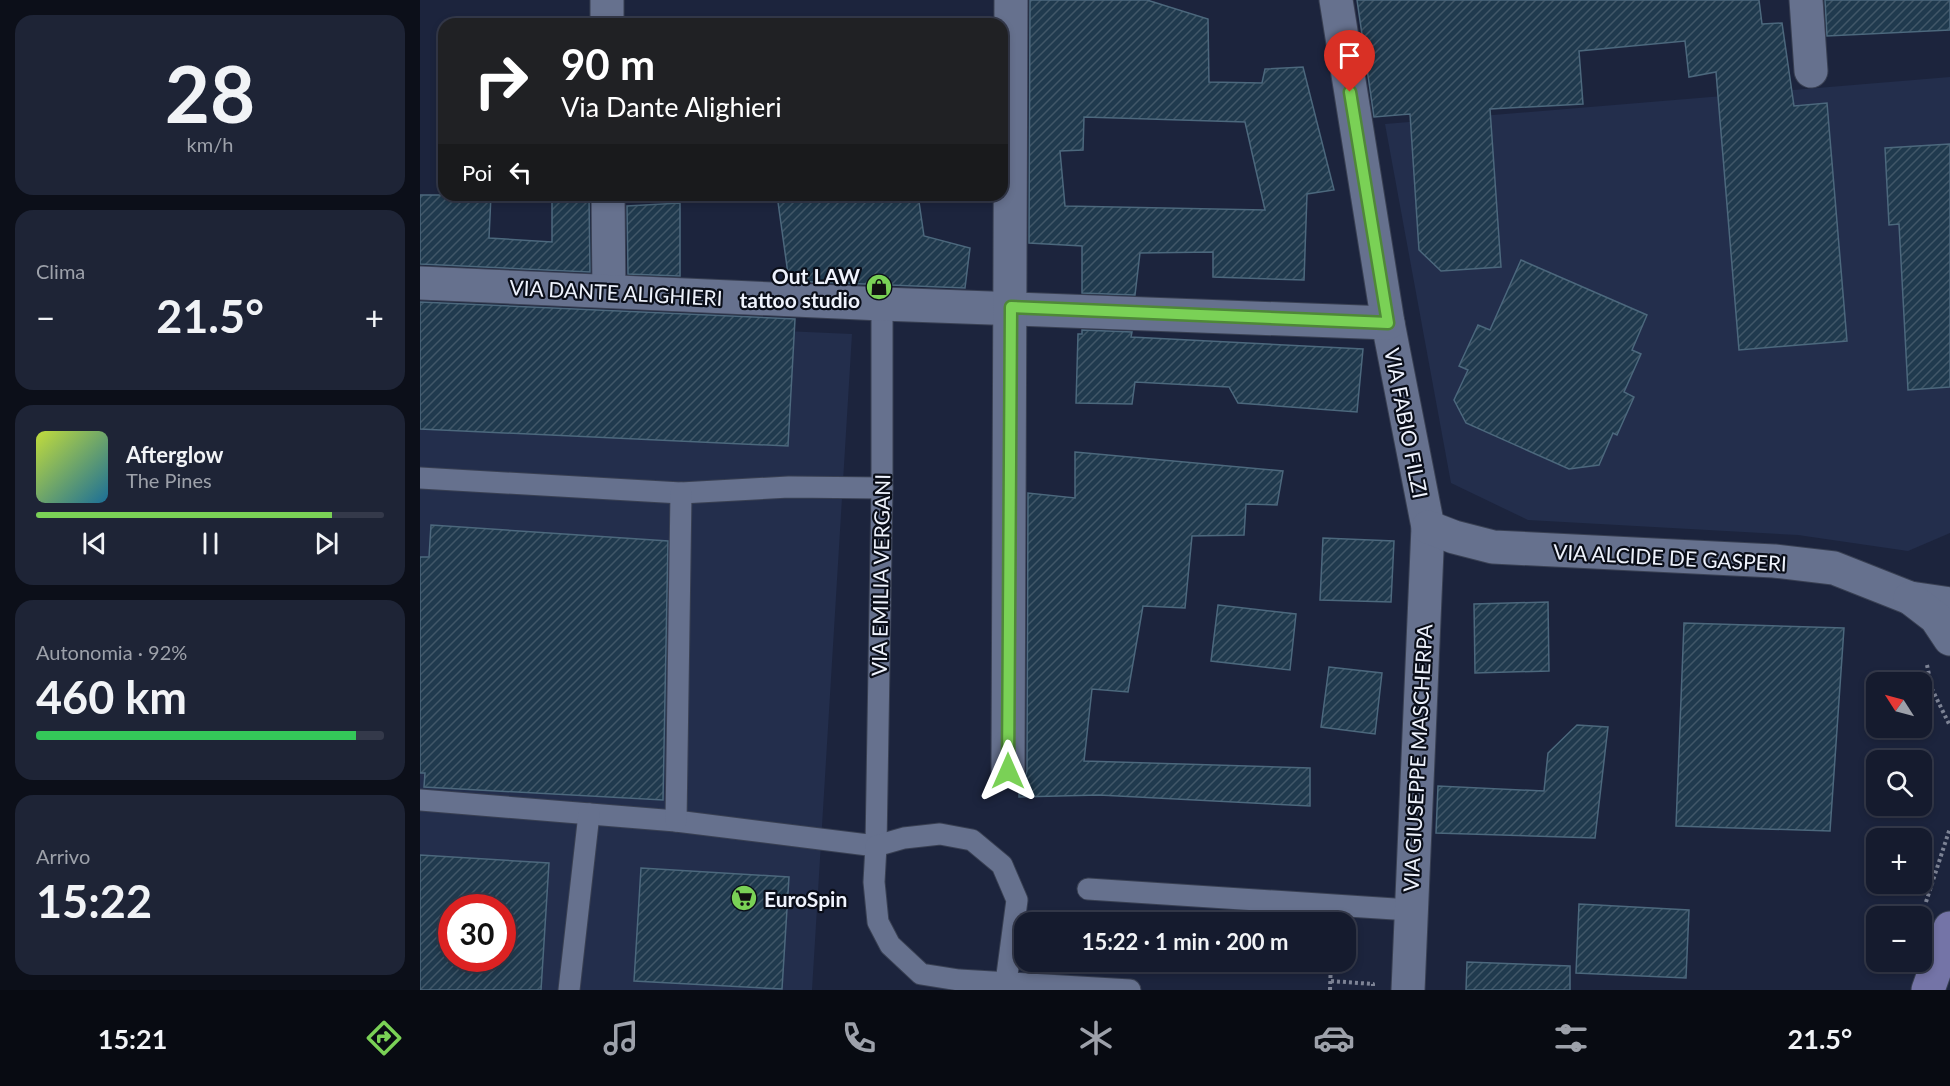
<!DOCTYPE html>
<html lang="it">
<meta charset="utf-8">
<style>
:root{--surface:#151b2e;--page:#1e2436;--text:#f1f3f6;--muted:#9da1aa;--line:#34394a;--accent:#7ad156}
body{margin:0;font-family:Lato,sans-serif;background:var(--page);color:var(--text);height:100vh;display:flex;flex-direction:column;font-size:22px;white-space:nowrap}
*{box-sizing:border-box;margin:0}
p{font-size:20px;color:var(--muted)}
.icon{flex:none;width:33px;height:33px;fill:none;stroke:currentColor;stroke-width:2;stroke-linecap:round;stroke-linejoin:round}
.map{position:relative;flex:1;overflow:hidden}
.panel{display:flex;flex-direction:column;gap:15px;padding:15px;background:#0c0f19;width:420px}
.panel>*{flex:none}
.guide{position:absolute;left:18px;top:18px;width:570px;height:183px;border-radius:18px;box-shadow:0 3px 9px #0003,0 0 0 2px var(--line);background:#202124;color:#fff;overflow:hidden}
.needle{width:39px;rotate:306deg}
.tools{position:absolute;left:1446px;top:672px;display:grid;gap:12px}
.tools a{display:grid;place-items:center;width:66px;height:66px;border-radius:12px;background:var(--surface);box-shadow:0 3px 9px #0003,0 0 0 2px var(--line);font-size:30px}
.speed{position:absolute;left:18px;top:894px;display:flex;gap:12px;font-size:30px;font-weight:700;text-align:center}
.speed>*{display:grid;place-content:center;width:78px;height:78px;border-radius:50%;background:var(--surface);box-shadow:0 3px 9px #0003,0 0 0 2px var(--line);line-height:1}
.speed .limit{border:9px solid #d22;background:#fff;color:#111}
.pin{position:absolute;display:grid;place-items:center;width:51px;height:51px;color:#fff;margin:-62px -26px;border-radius:50% 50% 50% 0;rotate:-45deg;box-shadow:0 0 6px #0007}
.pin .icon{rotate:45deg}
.me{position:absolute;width:66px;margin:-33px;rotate:0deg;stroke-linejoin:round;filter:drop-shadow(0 0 4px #0008)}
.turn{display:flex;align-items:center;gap:21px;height:126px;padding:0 24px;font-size:27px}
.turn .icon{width:78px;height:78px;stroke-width:2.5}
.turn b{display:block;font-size:42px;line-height:51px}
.then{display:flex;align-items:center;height:57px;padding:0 24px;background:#0003;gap:12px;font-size:22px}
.big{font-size:45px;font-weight:700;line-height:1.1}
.panel .card{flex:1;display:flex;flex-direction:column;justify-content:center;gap:9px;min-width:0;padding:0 21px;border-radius:18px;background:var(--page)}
.panel .dial{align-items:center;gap:0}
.dial b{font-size:78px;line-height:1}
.song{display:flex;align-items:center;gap:18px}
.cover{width:72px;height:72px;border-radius:9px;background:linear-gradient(135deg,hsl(70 70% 55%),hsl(200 70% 35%))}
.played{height:6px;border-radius:3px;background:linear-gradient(90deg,var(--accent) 85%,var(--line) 85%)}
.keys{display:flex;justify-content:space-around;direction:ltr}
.heat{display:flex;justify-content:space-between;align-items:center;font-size:33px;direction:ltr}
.charge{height:9px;border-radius:4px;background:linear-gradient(90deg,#34c759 92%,var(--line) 0)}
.trip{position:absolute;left:594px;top:912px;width:342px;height:60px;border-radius:18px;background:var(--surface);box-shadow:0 3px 9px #0003,0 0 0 2px var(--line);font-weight:700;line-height:60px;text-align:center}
.dock{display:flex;height:96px;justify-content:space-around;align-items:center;background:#080b12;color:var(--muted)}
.dock .icon{width:42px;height:42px}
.dock .on{color:var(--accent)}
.dock b{font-size:27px;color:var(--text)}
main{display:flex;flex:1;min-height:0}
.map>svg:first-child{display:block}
.built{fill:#232e4c;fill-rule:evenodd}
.building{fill:url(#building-hatch);stroke:#4c687d;stroke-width:1.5;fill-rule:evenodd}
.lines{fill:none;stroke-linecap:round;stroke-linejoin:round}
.lane-casing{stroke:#394053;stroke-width:23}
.street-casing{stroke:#394053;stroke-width:35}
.secondary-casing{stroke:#394053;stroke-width:35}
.path{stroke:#7d8395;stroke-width:4;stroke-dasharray:3 3;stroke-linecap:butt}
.lane{stroke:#66718e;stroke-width:21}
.street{stroke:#66718e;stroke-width:33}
.secondary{stroke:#7474a7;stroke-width:33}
.route-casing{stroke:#4f8838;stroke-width:15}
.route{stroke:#7ad156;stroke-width:10}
.labels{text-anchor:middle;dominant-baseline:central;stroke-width:4.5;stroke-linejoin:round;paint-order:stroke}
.poi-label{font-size:21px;font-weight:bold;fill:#eff3fd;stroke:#0a0e19;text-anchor:end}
.street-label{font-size:21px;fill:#eff3fd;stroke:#0a0e19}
</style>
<main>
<section class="panel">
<div class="card dial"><b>28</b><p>km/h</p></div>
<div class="card"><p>Clima</p>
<div class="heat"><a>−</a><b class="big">21.5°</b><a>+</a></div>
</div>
<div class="card">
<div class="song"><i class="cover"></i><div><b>Afterglow</b><p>The Pines</p></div></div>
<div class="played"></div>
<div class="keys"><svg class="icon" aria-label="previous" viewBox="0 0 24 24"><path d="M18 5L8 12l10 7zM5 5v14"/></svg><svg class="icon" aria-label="pause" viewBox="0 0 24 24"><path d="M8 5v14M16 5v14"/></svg><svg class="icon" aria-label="next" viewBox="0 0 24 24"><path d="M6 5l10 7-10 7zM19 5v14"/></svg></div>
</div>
<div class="card"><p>Autonomia · 92%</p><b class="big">460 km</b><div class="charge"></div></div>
<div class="card"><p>Arrivo</p><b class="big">15:22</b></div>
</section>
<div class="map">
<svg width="1530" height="990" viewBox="0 0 1530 990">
<defs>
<pattern id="building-hatch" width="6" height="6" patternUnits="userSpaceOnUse" patternTransform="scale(1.5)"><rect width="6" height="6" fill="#203a4e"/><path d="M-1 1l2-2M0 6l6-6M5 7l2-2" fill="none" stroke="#415768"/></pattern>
</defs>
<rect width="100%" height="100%" fill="#1c243d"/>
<g class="built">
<path d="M1530 77V533L1488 551 1378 535 1108 520 1031 483 965 124Z"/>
<path d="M0 315 432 334 392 990H0ZM32 908H82V958H32Z"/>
</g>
<g class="building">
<path d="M610 0H727L788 19 789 82 842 83 845 69 883 67 914 190 887 194 884 280 793 277V252L720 253 715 295 662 293V246L609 243ZM664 117 825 122 845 210 645 206 640 151 663 150Z"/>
<path d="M937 0H1339L1342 24 1362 23 1374 106 1407 103 1427 341 1319 350 1296 72 1269 77 1265 41 1159 51 1163 104 1070 109 1081 267 1021 271 999 250 990 114 954 117Z"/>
<path d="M1405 0H1530V30L1407 36Z"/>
<path d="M1530 144V387L1488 390 1479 224 1469 225 1465 148Z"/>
<path d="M0 195H71L69 238 132 242V195H169L170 272 0 264Z"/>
<path d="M357 195H498L504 236 550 248 545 288 369 281Z"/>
<path d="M260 203V276L208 274 207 206Z"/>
<path d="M1101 260 1227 315 1212 350 1221 354 1204 392 1214 397 1197 435 1193 433 1179 465 1149 469 1046 423 1034 400 1048 370 1039 366 1058 325 1070 330Z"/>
<path d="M0 302 375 319 368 446 0 429Z"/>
<path d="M662 330 712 332 711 337 943 349 937 412 818 403 809 387 715 382 712 404 656 403 658 334H662Z"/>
<path d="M655 452 863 471 857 505 826 504 824 535 772 536 765 608 723 606 708 692 672 689 664 761 890 768V806L679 795 599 797V786L604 780 607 771 608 493 655 498Z"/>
<path d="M11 525 248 541 243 800 4 787 5 773H0V557H9Z"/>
<path d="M903 538 974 541 971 602 900 600Z"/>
<path d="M1128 602 1129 671 1055 673 1054 604Z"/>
<path d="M798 605 876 614 870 670 791 661Z"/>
<path d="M1264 623 1424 628 1410 831 1256 826Z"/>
<path d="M909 667 962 673 955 734 901 727Z"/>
<path d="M1157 725 1188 727 1175 838 1016 833 1018 786 1124 791 1128 753Z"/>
<path d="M0 855 129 863 121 990H0ZM32 908H82V958H32Z"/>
<path d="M221 868 369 877 362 989 214 981Z"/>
<path d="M1159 904 1269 910 1266 978 1156 973Z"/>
<path d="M1047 962 1150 966V990H1046Z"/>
</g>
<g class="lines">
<g class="lane-casing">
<g id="lane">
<path d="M0 478 261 493 369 487 462 488"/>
<path d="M0 800 256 821 456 846 462 488V304"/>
<path d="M256 821 261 493"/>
<path d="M668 889 990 910"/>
<path d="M149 990 169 814"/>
<path d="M585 990 597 900 582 865 552 840 520 834 484 838 456 846 454 882 458 922 470 945 501 974 539 980 710 990"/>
</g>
</g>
<g class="street-casing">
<g id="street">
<path d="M187 0V24"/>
<path d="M916 0 968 323 1008 527 988 990"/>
<path d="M1386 0 1391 71"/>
<path d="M188 195 189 291"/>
<path d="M0 283 462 304 968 323"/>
<path d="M1008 527 1034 537 1073 547 1354 561 1414 568 1490 598 1530 604"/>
<path d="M1490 598 1516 618 1530 639"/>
<path d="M588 771 591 0"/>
</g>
</g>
<g class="secondary-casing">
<path id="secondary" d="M1508 990 1530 928"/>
</g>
<g class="path">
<path d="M1507 665 1512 689 1530 726"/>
<path d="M1506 902 1530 828"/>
<path d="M911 981 953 984V986"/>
<path d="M910 990 911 962"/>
</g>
<use href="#lane" class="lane"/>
<use href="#street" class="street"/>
<use href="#secondary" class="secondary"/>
</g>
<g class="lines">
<g class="route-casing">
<path id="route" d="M588 771 591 307 968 323 930 92"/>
</g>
<use href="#route" class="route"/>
</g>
<defs>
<g id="shop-disc" transform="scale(1.35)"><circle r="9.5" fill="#7ad156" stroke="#0a0e19"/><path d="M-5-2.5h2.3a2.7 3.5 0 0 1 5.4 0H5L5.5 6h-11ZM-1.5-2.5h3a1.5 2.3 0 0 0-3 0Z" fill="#111"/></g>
<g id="supermarket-disc" transform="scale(1.35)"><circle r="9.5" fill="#7ad156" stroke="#0a0e19"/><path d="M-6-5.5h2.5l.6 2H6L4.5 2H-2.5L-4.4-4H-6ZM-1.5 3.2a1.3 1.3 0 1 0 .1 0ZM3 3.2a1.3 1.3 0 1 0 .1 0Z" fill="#111"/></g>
</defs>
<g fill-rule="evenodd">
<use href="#shop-disc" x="459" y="287"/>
<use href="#supermarket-disc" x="324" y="898"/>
</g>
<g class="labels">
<g class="poi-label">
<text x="440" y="275">Out LAW<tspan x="440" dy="24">tattoo studio</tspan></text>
<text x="344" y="898" text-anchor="start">EuroSpin</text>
</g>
<g class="street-label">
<text transform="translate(196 292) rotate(3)">VIA DANTE ALIGHIERI</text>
<text transform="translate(987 423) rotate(79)">VIA FABIO FILZI</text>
<text transform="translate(1250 557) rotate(3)">VIA ALCIDE DE GASPERI</text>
<text transform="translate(460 575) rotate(-89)">VIA EMILIA VERGANI</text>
<text transform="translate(997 758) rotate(-87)">VIA GIUSEPPE MASCHERPA</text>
</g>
</g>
</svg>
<div class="tools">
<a><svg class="needle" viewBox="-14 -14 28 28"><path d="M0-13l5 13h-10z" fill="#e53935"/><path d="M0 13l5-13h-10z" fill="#9da1aa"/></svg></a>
<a><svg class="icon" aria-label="search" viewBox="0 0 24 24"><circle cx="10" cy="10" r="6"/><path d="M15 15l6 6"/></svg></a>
<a>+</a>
<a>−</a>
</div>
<div class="speed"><div class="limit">30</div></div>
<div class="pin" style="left:930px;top:92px;background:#d93025"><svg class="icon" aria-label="arrive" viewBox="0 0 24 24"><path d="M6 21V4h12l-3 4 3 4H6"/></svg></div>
<svg class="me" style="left:588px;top:771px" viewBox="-20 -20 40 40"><path d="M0-17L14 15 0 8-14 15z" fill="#7ad156" stroke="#fff" stroke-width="4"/></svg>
<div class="trip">15:22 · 1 min · 200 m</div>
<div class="guide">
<div class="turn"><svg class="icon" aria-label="right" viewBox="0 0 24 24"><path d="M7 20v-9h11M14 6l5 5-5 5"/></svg><div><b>90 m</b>Via Dante Alighieri</div></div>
<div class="then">Poi<svg class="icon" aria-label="left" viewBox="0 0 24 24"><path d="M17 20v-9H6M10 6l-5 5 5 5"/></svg></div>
</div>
</div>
</main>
<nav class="dock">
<b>15:21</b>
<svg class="icon on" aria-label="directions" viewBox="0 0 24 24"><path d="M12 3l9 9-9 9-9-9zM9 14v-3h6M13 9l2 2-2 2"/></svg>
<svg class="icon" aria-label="music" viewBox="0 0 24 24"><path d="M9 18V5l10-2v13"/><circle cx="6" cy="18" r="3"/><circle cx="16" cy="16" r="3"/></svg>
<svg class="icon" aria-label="phone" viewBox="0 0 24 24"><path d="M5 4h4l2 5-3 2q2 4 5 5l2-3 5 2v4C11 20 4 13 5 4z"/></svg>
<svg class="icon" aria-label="climate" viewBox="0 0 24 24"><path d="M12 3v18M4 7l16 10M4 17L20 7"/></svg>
<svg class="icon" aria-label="car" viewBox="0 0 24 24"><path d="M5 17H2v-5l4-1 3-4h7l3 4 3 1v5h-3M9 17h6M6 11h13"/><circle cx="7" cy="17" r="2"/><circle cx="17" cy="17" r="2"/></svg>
<svg class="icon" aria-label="filters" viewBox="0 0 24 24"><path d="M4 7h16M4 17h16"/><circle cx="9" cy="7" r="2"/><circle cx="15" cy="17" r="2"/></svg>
<b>21.5°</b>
</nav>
